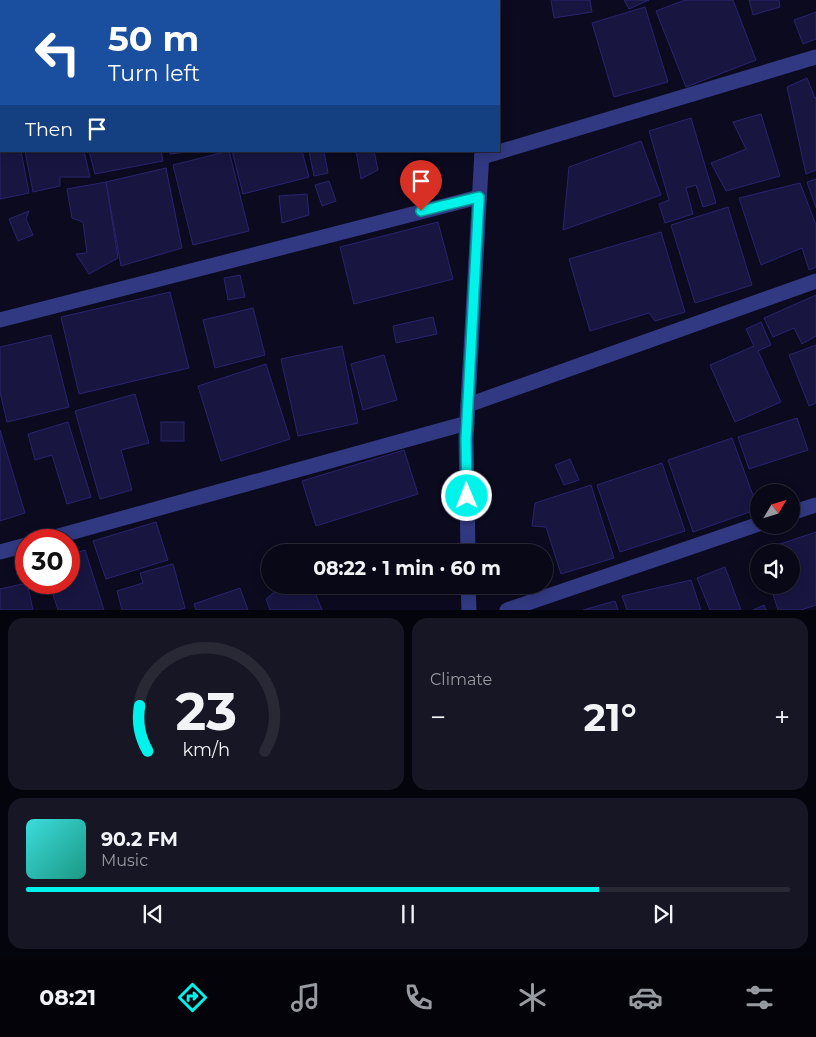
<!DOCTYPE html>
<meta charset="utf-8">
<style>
:root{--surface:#080817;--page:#161624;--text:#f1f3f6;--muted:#989aa1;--line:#292936;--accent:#00f3ea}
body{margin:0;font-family:Montserrat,sans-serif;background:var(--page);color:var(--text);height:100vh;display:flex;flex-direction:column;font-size:19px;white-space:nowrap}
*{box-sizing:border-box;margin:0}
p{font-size:16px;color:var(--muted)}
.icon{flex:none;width:28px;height:28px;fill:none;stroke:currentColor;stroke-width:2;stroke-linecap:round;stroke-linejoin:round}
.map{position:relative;height:610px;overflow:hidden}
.side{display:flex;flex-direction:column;gap:8px;padding:8px;background:#04040d;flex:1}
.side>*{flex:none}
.hud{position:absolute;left:0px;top:0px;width:500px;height:152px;box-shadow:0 2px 12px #0003,0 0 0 1px var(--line);background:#1a4fa0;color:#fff;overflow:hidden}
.needle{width:32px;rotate:52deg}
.fabs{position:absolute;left:750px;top:484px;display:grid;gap:10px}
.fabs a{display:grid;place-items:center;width:50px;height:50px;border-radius:50%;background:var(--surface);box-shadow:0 2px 12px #0003,0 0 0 1px var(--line);font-size:25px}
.speed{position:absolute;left:15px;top:529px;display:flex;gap:10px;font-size:25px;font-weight:700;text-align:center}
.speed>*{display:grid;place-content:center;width:65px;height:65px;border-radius:50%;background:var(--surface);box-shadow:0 2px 12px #0003,0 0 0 1px var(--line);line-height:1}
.speed .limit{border:8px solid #d22;background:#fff;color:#111}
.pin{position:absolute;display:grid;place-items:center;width:42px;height:42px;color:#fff;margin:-51px -21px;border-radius:50% 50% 50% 0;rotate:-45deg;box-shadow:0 0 5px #0007}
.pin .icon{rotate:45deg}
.me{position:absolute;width:55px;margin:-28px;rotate:359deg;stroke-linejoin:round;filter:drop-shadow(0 0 4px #0008)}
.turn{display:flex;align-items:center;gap:18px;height:105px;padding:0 25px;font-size:22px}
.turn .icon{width:65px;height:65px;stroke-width:2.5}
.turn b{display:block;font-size:35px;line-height:42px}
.then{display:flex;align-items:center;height:48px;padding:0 25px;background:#0003;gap:10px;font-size:19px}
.big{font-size:38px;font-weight:700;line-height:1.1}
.side .card{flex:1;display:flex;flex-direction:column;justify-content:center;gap:8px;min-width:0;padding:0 18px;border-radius:15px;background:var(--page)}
.side .dial{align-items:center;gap:0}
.dial svg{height:130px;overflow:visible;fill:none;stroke:var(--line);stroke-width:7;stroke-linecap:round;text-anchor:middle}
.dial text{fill:var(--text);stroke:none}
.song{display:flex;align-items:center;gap:15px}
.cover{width:60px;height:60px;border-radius:8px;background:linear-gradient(135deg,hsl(180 70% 55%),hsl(170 70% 35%))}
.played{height:5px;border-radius:2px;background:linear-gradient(90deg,var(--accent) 75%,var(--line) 75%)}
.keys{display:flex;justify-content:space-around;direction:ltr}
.heat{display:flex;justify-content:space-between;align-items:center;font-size:28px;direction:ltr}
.side .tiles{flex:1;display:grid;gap:8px;grid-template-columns:1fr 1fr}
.card:last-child{grid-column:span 2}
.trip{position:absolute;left:261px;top:544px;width:292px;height:50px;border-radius:25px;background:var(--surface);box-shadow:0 2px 12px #0003,0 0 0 1px var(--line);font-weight:700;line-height:50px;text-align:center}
.tabs{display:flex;height:80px;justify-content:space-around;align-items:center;background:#030309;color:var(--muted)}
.tabs .icon{width:35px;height:35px}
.tabs .current{color:var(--accent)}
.tabs b{font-size:22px;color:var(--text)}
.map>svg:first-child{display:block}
.building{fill:#181541;stroke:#29246f}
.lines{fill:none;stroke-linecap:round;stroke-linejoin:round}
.street{stroke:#313982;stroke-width:15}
.route-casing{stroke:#009e98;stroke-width:12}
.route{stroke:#00f3ea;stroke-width:9}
</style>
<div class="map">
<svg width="816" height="610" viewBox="0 0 816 610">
<rect width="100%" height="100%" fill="#0b0a1f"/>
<g class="building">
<path d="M1 0H56L57 1H2Z"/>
<rect x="62" y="0" width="70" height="1"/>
<path d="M144 0H206L207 1H145Z"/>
<path d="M551 0H590L592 12 554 18Z"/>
<path d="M624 0H649L629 9Z"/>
<path d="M685 0H733L756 60 686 87 656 11Z"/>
<path d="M749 0H779L780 7 753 15Z"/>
<path d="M645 7 668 82 614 97 592 23Z"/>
<path d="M816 12V39L803 44 794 20Z"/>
<path d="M0 44 1 48V71H0Z"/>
<path d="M807 78 815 98 816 97V170L806 174 787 87Z"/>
<path d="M0 110H1V151H21L29 193 0 199Z"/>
<path d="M761 114 780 176 726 191 711 163 746 149 733 122Z"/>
<path d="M691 118 716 203 703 207 696 185 686 188 693 214 665 223 659 204 669 200 649 131Z"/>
<path d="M641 141 661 195 563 230 569 167Z"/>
<path d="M25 151H84L90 177H60V186L33 192Z"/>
<path d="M89 151H161L163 161 95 174Z"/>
<path d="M169 151H194L170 154Z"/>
<path d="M229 151 249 231 193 245 173 165Z"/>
<path d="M232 151H302L309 177 243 194Z"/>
<path d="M309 151H324L328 173 314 176Z"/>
<path d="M356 151H374L378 170 361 179Z"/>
<path d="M166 168 182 248 121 266 106 182Z"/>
<path d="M816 179V208L807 182Z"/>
<path d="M329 181 336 201 322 206 315 185Z"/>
<path d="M106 182 118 258 89 274 76 254 87 253 83 222 72 218 67 189Z"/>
<path d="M800 183 816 225V267L809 270 802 248 761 265 739 198Z"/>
<path d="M307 194 309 215 282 223 279 196Z"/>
<path d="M728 207 752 285 695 303 671 225Z"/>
<path d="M29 211 26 219 33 235 18 241 9 219Z"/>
<path d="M438 222 453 279 354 304 340 247Z"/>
<path d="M661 232 685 312 655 321 649 313 590 331 569 259Z"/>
<path d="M240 275 245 297 228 300 224 278Z"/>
<path d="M170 292 189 368 79 394 61 317Z"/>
<path d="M816 295V336L802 344 794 328 773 337 764 318Z"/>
<path d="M253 308 265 355 215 368 203 320Z"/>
<path d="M433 317 437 334 396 343 393 326Z"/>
<path d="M761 322 771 345 758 351 781 402 735 422 710 365 754 346 746 329Z"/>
<path d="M51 335 69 407 7 422 0 392V347Z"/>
<path d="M816 345V403L809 406 789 355Z"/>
<path d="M342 346 358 423 298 436 281 359Z"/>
<path d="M384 355 397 400 363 410 351 364Z"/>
<path d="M266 364 290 439 221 461 198 386Z"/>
<path d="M135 394 149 443 121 450 132 490 100 499 75 411Z"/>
<path d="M797 418 808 450 749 469 738 437Z"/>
<path d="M68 422 91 497 67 504 52 455 35 460 28 434Z"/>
<rect x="161" y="422" width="23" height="19"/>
<path d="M0 430 25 513 0 521Z"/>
<path d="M732 438 758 509 693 532 668 460Z"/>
<path d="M404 450 418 494 316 526 302 481Z"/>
<path d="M570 459 579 480 564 485 555 465Z"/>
<path d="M662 463 685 531 620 552 597 485Z"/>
<path d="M591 485 614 558 561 574 546 527 532 526 535 503Z"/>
<path d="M156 522 168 560 106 579 93 541Z"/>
<path d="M816 532V605L801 610H778L770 585H791V552H759V551Z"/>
<path d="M85 550 104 610H58L49 582H69V555Z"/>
<path d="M173 564 185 608 179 610H122L117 591 143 583 140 573Z"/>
<path d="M725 567 741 610H710L697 578Z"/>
<path d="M691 580 701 610H627L622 596Z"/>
<path d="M27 583 33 610H0V589Z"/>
<path d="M283 585H312L322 610H270L266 599Z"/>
<path d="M240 588 248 610H196L194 604Z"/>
<path d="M615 601 618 610H583Z"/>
<path d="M764 605 766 610H753Z"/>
</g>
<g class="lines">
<g class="street">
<path d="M348 1 353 0"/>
<path d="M489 1V0"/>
<path d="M0 92H1"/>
<path d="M482 157 816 57"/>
<path d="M0 320 479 197"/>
<path d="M468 405 816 281"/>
<path d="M791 513 816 505"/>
<path d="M44 540 467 423"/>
<path d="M0 552 26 545"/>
<path d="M468 552 466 439 482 151"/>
<path d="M468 585 469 610"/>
<path d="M507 610 759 524"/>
</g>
</g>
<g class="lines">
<g class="route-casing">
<path id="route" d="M421 211 479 197 466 439 467 496"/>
</g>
<use href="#route" class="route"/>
</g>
</svg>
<div class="fabs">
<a><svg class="needle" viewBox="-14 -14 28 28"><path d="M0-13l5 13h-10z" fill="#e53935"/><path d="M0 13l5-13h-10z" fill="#989aa1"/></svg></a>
<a><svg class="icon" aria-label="sound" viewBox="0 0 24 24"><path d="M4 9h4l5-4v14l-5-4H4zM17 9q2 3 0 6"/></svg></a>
</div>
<div class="speed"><div class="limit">30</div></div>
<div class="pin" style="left:421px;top:211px;background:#d93025"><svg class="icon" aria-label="arrive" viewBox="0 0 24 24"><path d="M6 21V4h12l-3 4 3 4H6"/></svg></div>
<svg class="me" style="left:467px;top:496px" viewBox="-20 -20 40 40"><circle r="17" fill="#00f3ea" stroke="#fff" stroke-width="3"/><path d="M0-11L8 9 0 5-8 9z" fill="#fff"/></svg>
<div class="trip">08:22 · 1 min · 60 m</div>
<div class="hud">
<div class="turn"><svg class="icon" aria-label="left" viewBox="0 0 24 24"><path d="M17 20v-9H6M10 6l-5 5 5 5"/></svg><div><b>50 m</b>Turn left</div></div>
<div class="then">Then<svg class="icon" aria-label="arrive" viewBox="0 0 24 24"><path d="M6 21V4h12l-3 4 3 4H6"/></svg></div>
</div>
</div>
<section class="side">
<div class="tiles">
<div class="card dial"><svg viewBox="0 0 100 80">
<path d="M14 69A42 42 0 1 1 86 69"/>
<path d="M14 69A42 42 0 0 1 9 41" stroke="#00f3ea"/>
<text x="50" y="56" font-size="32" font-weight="700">23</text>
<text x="50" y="72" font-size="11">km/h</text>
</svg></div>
<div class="card"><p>Climate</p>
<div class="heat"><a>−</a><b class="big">21°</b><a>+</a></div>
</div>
<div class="card">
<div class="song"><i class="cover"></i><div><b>90.2 FM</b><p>Music</p></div></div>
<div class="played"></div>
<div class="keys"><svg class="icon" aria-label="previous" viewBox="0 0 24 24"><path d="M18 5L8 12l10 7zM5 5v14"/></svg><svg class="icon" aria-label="pause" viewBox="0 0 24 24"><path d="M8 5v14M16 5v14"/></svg><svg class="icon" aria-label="next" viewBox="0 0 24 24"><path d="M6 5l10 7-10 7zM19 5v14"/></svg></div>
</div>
</div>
</section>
<nav class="tabs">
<b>08:21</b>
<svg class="icon current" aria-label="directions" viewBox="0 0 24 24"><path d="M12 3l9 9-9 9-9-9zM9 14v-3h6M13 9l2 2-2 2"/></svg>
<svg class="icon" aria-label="music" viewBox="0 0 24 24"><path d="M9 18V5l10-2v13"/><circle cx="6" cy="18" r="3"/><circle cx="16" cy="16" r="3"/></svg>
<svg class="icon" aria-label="phone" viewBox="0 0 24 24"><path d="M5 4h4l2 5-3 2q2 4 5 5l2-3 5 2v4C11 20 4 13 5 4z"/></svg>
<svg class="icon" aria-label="climate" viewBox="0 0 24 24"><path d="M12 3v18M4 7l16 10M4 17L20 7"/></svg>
<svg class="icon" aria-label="car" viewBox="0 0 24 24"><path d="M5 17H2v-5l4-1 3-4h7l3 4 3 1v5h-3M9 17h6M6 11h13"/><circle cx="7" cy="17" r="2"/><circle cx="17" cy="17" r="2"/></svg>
<svg class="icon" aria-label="filters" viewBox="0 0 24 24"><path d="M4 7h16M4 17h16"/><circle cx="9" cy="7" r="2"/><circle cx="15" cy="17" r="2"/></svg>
</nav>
